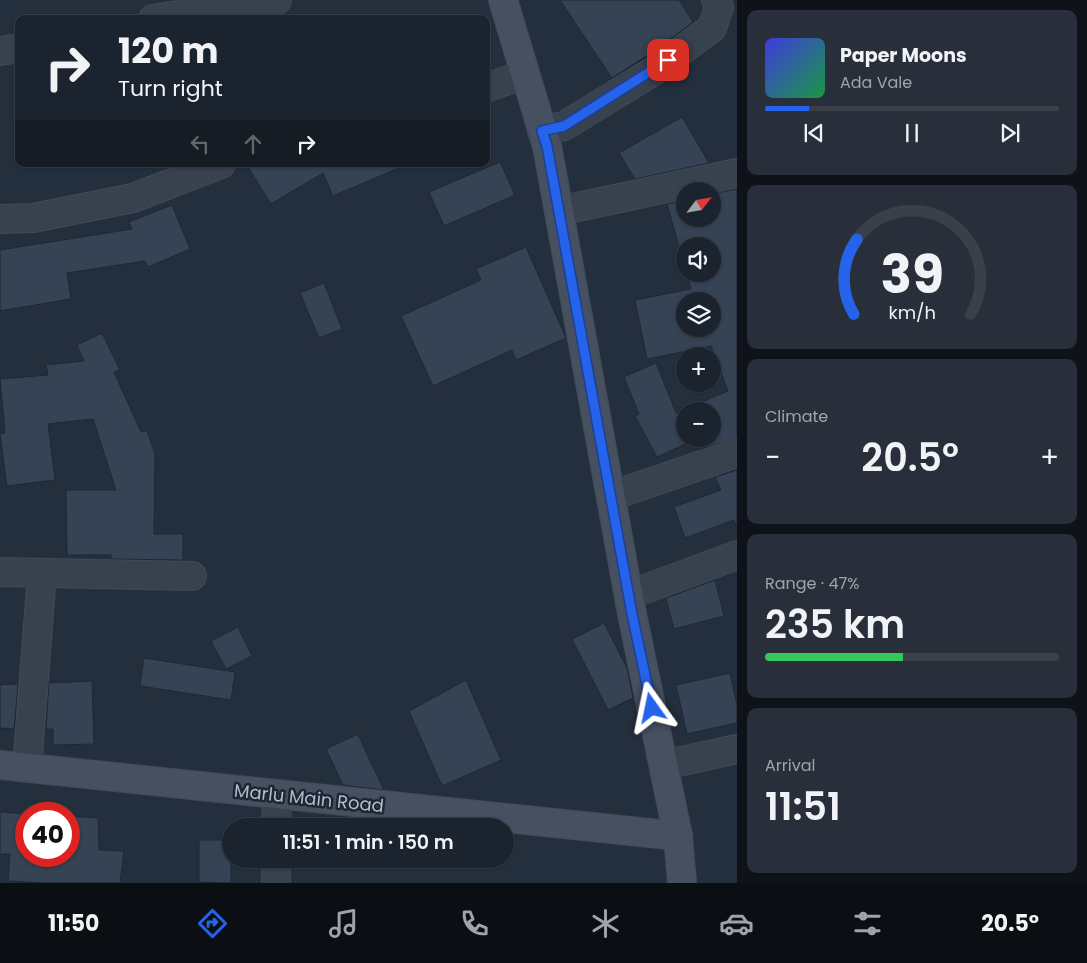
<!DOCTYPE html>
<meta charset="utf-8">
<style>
:root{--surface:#1b232e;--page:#282f3a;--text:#f1f3f6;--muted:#a0a4aa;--line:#39404a;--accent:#2563eb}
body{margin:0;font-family:Poppins,sans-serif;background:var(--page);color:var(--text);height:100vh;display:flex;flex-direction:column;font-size:19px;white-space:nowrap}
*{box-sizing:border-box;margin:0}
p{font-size:16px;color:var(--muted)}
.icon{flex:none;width:28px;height:28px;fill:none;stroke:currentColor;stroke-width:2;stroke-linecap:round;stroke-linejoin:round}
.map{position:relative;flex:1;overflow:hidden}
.sheet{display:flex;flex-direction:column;gap:10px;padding:10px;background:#0f1319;width:350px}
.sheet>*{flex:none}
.top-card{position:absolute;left:15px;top:15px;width:475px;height:152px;border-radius:10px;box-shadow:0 1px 4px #0004,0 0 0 1px var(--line);background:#1b232e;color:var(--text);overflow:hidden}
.needle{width:32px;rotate:59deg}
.fabs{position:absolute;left:676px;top:182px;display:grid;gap:10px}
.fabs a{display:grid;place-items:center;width:45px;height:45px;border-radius:50%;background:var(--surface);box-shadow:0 1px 4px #0004,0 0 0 1px var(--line);font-size:25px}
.speed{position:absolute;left:15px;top:802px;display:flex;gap:10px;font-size:25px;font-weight:700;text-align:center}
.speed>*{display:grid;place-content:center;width:65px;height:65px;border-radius:50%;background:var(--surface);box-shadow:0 1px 4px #0004,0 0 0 1px var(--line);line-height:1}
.speed .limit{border:8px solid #d22;background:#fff;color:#111}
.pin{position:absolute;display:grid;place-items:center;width:42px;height:42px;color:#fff;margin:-21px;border-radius:10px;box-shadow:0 2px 8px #0006}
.me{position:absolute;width:55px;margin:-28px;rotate:348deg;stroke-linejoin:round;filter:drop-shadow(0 0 4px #0008)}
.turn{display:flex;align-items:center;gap:18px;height:105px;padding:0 20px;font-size:22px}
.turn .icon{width:65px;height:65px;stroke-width:2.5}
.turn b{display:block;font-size:35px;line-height:42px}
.lanes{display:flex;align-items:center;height:48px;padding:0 20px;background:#0003;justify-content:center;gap:25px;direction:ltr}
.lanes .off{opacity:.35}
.big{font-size:38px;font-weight:600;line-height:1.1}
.sheet .widget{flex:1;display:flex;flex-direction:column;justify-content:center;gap:8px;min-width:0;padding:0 18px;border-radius:10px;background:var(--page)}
.sheet .dial{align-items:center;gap:0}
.dial svg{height:130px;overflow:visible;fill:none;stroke:var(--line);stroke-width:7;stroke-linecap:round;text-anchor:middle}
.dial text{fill:var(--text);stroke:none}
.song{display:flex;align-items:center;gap:15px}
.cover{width:60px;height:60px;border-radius:8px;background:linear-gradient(135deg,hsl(240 70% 55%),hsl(140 70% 35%))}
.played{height:5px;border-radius:2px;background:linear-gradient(90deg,var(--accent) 15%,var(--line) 15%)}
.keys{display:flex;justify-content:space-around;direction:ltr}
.heat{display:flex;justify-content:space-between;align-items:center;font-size:28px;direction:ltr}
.charge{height:8px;border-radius:4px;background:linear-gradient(90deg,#34c759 47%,var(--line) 0)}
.trip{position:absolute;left:222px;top:818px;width:292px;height:50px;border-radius:25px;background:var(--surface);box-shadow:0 1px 4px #0004,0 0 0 1px var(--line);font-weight:600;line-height:50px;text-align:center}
.menu{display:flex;height:80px;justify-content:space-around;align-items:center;background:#0b0e12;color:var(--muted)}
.menu .icon{width:35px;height:35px}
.menu .current{color:var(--accent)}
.menu b{font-size:22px;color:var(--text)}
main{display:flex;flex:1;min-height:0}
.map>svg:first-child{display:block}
.building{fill:#364354;stroke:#1f2835;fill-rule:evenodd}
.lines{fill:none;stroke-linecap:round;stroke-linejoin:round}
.street-casing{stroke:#414a57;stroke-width:30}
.secondary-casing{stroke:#414a57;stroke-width:30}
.street{stroke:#38414e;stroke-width:28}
.secondary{stroke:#465061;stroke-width:28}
.route-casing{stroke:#184099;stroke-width:12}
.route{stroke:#2563eb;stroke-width:9}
.labels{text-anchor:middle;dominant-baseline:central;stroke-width:5;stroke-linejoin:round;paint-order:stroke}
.street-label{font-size:18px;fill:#b4bcc9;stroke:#1d2633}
</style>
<main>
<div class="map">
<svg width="737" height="883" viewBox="0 0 737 883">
<rect width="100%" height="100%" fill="#242f3e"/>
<g class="building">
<path d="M560 0H679L693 22 657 49 612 78Z"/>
<path d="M682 117 709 163 635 179 619 153Z"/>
<path d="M500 162 515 195 444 226 429 192Z"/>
<path d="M246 164H408L333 196 323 173 271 204Z"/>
<path d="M737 189V438L703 448 699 439H712V411H685V439H696L657 457 635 416 639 414 624 377 656 363 676 413 728 391 711 346 647 359 635 300 691 289 687 274H712V246H685V268L667 204 685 200V219H712V194ZM685 301H712V329H685Z"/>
<path d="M172 205 190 249 148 267 145 261 67 273 71 299 0 311V250L132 229 129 222Z"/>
<path d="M526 247 566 338 516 360 512 350 433 386 401 316 481 280 476 269Z"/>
<path d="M324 283 342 329 319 338 300 293Z"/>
<path d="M102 333 120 370 114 372 141 432 147 431 155 454 154 534H183V560L111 559V555H67L66 490H116L93 419 48 424 55 480 7 486 0 434 5 433 0 379 48 375 46 365 84 361 77 345Z"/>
<path d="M737 470V528L734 520 685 538 674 507 721 490 715 477Z"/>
<path d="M715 580 724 616 674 629 666 598Z"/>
<path d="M604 623 627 668 633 698 608 710 572 639Z"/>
<path d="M238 627 252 656 226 669 211 641Z"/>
<path d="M144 658 235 672 231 700 140 686Z"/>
<path d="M730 673 737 705V723L687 734 676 685Z"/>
<path d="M466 680 501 760 442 786 409 711Z"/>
<path d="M92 681 94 744 53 745V729H46L49 683Z"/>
<path d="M18 684 14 729 0 728V685Z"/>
<path d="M358 734 365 750 384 790 343 785 326 749Z"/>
<path d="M0 812 27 814 26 856H69V816L98 818 99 850 124 851 120 883H45L8 881 10 854H0Z"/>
<path d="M199 840H231V883L199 882Z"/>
</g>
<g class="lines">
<g class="street-casing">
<g id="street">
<path d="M153 19 277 0"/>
<path d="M0 51 19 48"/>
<path d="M486 88 525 74"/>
<path d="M542 131 564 126 654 71 712 28 719 7 716 0"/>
<path d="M559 211 737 173"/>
<path d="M0 219 33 218 133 198 221 164"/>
<path d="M611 496 737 453"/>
<path d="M0 572 192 576"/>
<path d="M629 595 737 555"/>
<path d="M664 765 737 749"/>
<path d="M27 768 42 574"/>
<path d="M276 826 277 794"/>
<path d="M276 883V859"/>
</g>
</g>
<g class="secondary-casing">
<g id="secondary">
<path d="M503 0 547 146 632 614 678 836 682 883"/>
<path d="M0 765 678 836"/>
</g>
</g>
<use href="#street" class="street"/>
<use href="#secondary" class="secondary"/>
</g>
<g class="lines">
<g class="route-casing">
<path id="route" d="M652 708 632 614 547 146 542 131 564 126 668 60"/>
</g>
<use href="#route" class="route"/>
</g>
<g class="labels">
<g class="street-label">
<text transform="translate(309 798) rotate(6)">Marlu Main Road</text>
</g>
</g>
</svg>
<div class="fabs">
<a><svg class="needle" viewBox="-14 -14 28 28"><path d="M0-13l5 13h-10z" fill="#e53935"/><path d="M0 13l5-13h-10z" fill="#a0a4aa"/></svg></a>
<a><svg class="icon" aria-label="sound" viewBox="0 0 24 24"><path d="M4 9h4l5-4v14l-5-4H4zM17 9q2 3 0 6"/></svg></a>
<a><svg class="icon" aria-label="layers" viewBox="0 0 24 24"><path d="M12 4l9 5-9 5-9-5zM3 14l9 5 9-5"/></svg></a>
<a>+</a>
<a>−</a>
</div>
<div class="speed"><div class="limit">40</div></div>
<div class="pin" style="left:668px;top:60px;background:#d93025"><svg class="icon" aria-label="arrive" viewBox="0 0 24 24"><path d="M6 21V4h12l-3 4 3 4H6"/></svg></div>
<svg class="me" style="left:652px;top:708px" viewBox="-20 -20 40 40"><path d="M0-17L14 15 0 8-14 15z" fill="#2563eb" stroke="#fff" stroke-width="4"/></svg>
<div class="trip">11:51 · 1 min · 150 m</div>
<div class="top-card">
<div class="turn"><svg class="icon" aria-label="right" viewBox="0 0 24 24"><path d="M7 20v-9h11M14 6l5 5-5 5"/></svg><div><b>120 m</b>Turn right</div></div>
<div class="lanes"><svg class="icon off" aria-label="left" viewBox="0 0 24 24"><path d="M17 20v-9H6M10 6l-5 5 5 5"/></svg><svg class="icon off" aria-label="ahead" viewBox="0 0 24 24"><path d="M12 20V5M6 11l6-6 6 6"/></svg><svg class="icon" aria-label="right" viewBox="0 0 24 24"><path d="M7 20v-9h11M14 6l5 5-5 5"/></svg></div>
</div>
</div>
<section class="sheet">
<div class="widget">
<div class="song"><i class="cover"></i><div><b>Paper Moons</b><p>Ada Vale</p></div></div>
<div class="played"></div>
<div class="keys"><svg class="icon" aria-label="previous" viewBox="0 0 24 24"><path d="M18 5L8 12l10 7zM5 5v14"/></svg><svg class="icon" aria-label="pause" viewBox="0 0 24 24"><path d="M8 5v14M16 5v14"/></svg><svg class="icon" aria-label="next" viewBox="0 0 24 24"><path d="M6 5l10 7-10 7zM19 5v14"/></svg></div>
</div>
<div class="widget dial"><svg viewBox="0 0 100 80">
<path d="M14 69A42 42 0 1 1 86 69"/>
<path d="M14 69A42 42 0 0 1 16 23" stroke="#2563eb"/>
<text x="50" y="56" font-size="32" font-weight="700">39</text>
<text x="50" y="72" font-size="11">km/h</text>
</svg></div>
<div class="widget"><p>Climate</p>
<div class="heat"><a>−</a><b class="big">20.5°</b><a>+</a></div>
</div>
<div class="widget"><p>Range · 47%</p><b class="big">235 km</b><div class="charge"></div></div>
<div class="widget"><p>Arrival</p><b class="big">11:51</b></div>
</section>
</main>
<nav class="menu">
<b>11:50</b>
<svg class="icon current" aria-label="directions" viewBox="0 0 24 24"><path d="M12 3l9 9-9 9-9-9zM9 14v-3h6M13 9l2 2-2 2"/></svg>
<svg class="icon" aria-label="music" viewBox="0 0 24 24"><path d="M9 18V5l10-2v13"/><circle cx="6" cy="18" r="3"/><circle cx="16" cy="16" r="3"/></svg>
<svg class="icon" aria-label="phone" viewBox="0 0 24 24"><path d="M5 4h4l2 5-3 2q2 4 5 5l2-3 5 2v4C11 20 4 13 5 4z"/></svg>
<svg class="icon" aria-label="climate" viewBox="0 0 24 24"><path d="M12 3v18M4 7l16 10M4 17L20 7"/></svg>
<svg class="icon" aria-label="car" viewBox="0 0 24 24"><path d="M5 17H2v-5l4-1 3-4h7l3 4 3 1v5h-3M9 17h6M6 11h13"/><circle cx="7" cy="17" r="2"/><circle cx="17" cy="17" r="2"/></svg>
<svg class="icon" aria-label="filters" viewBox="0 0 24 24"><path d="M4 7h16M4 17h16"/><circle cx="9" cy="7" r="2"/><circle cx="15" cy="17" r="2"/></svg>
<b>20.5°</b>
</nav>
